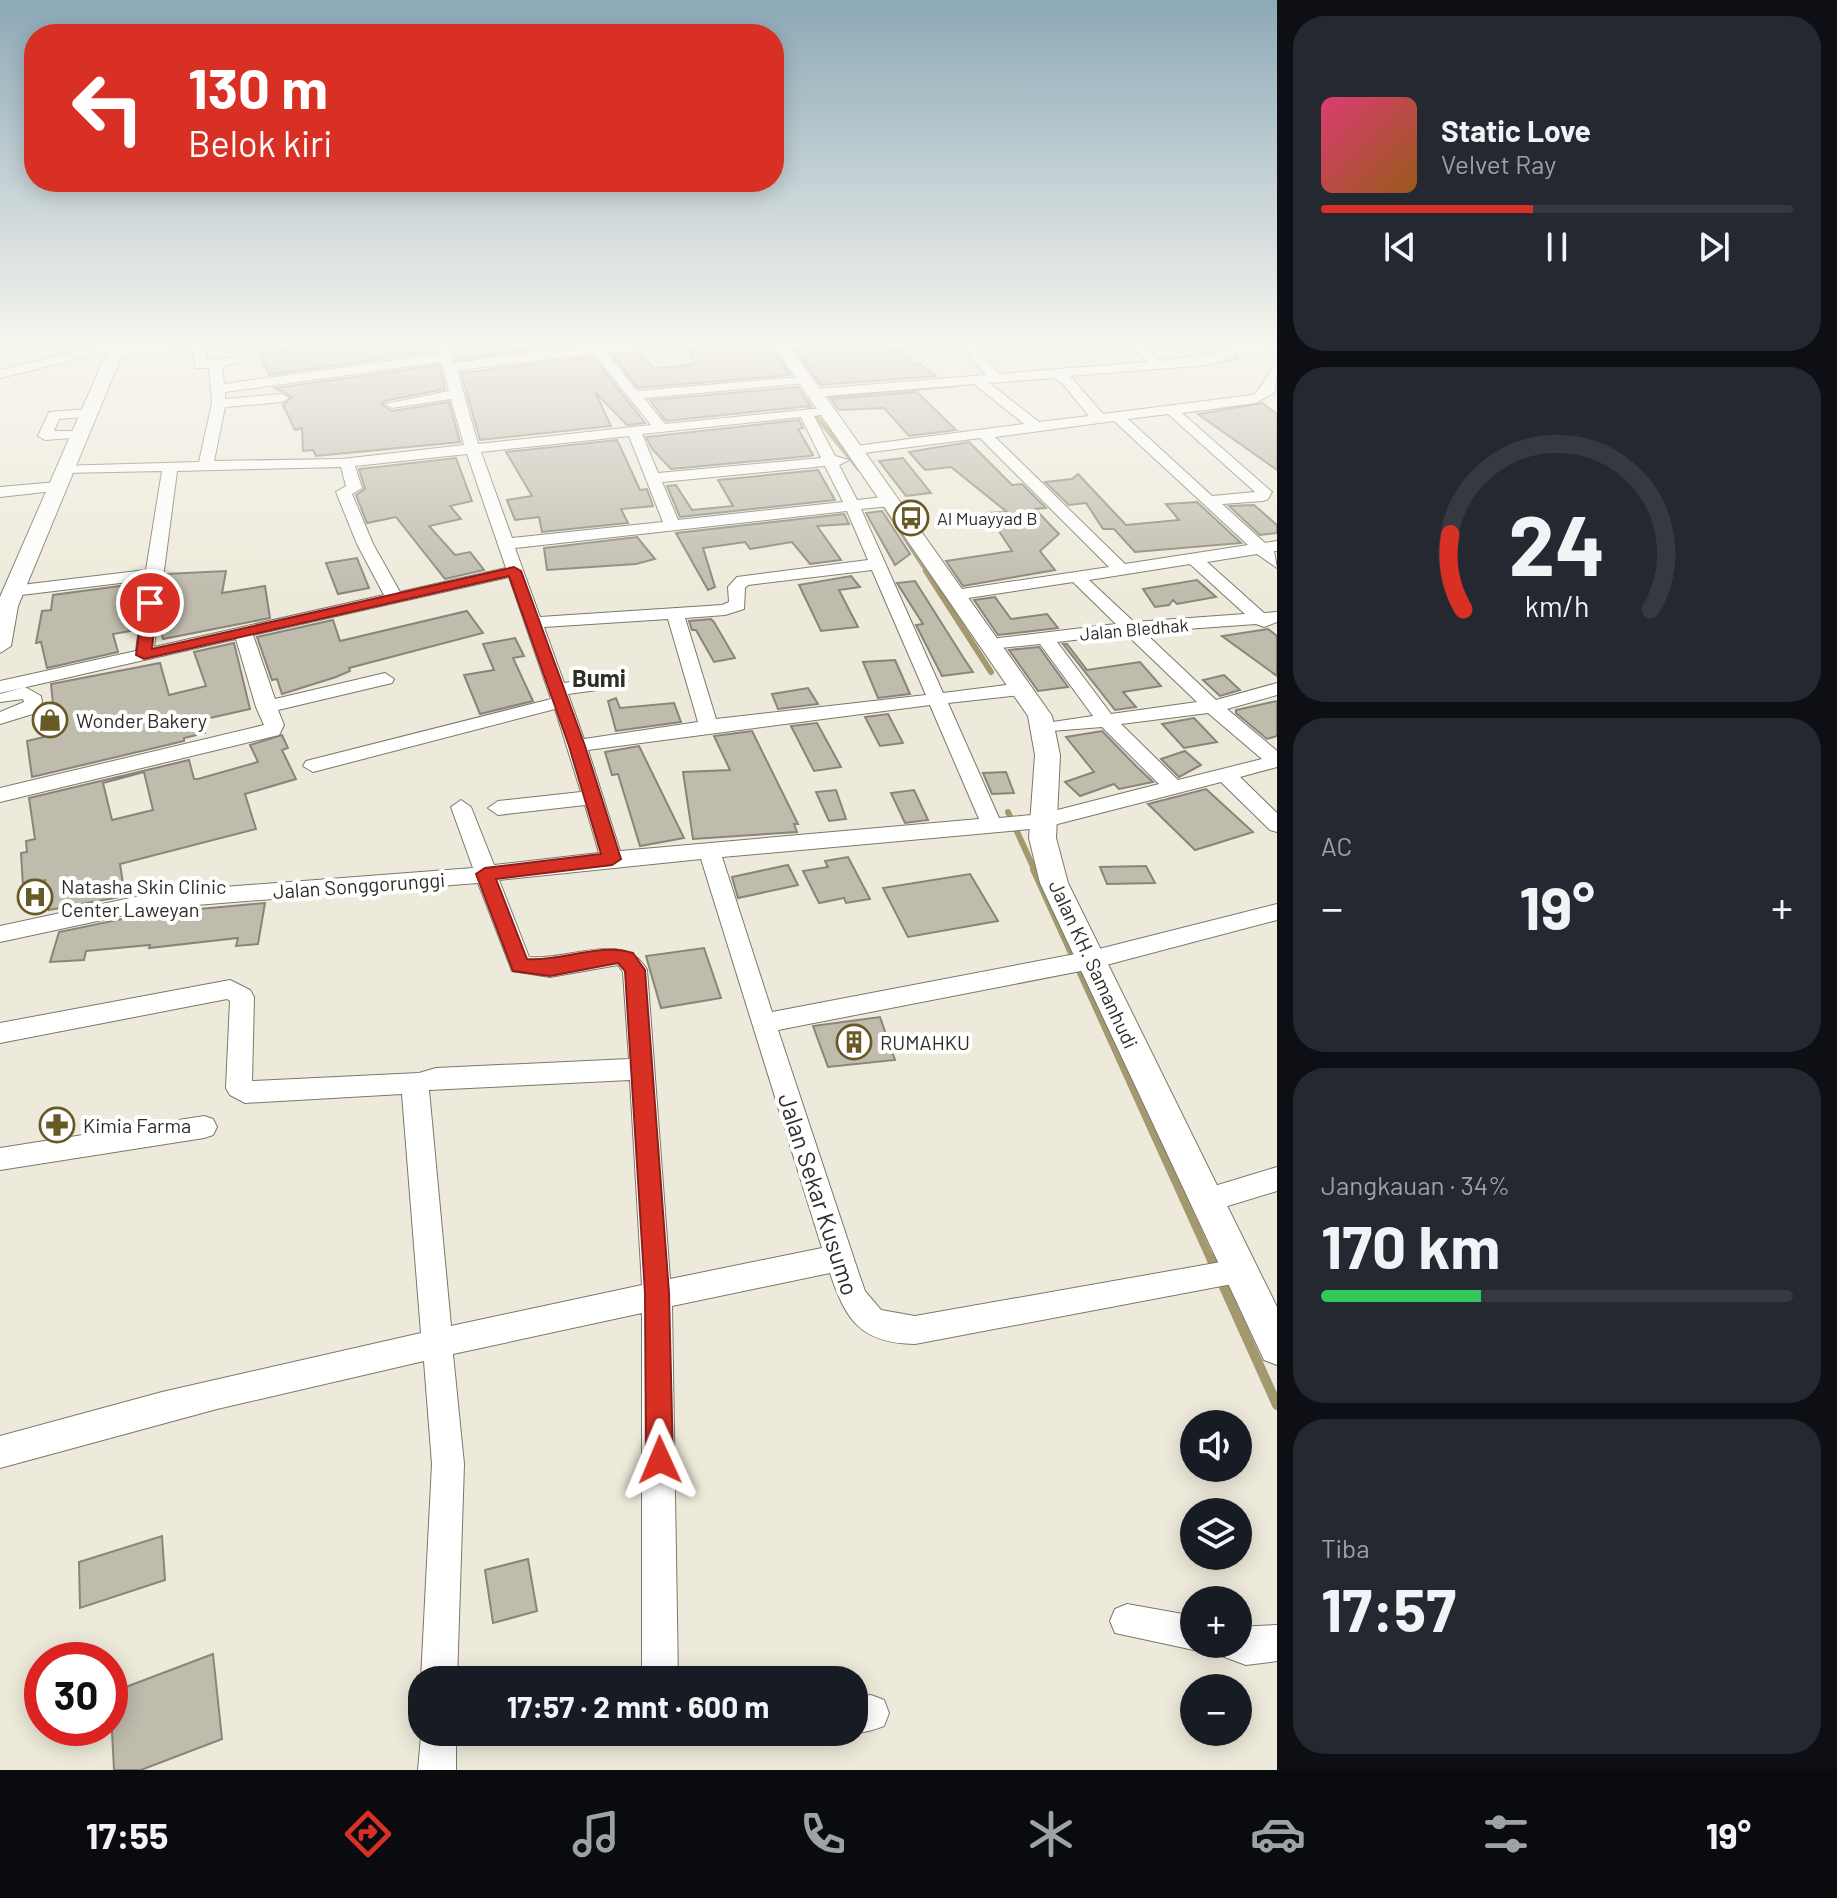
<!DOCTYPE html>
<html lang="id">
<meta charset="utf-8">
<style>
:root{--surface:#171b24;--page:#242831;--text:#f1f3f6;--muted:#9ea1a6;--line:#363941;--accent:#d93025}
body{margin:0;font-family:Barlow,sans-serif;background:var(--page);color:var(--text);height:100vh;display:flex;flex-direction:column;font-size:30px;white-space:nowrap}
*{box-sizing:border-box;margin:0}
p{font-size:26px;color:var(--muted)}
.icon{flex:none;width:44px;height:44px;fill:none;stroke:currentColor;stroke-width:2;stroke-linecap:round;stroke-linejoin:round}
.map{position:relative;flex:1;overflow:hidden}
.drawer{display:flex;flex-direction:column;gap:16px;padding:16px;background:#0d0f14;width:560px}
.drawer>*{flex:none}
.banner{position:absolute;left:24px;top:24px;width:760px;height:168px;border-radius:32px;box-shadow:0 4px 20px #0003;background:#d93025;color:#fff;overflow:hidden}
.fabs{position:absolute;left:1180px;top:1410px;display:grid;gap:16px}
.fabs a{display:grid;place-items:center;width:72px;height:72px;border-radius:50%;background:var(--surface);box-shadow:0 4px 20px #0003;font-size:40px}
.speed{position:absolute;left:24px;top:1642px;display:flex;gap:16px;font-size:40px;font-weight:700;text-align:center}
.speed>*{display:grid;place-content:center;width:104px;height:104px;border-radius:50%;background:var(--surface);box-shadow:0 4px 20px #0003;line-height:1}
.speed .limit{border:12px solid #d22;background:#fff;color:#111}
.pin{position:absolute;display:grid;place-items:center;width:68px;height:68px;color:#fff;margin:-34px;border:4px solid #fff;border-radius:50%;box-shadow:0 2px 8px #0007}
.me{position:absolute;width:88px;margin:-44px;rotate:359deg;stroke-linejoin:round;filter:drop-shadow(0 0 6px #0008)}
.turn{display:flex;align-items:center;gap:28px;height:168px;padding:0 32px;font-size:36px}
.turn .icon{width:104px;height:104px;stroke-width:2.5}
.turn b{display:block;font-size:56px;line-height:68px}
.big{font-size:60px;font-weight:700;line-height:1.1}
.drawer .tile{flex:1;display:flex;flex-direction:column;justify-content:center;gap:12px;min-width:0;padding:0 28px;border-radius:32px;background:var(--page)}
.drawer .dial{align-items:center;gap:0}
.dial svg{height:208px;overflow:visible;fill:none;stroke:var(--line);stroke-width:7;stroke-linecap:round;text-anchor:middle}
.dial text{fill:var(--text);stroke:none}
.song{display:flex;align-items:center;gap:24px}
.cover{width:96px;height:96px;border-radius:12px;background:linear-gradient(135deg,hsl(340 70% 55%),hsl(30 70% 35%))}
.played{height:8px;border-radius:4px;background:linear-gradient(90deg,var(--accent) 45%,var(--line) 45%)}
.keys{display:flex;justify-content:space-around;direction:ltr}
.heat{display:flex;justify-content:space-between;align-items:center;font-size:44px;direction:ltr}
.charge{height:12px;border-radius:6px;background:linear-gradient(90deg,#34c759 34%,var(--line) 0)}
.trip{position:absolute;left:408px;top:1666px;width:460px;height:80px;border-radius:32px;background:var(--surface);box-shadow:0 4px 20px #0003;font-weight:700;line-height:80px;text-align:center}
.tab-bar{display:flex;height:128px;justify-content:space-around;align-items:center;background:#090b0e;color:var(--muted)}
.tab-bar .icon{width:56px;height:56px}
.tab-bar .selected{color:var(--accent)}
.tab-bar b{font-size:36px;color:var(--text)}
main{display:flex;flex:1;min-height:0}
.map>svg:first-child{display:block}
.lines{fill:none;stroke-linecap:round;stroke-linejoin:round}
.stream-far3{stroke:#a4986e;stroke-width:5}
.stream-far2{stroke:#a4986e;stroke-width:6}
.stream-far1{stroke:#a4986e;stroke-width:8}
.stream{stroke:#a4986e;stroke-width:10}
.building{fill:#bfbbad;stroke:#898578;stroke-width:2;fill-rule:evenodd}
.minor-casing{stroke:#7b786a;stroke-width:2}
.major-casing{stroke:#7b786a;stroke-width:2}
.minor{fill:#fff;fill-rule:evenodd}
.major{fill:#fff;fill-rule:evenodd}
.route{fill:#d93025;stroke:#8d1f18;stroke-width:2}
.labels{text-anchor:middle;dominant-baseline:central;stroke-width:8;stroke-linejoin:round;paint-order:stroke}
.far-poi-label{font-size:18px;fill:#2f2d28;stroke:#fff;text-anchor:start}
.far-street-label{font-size:18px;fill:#2f2d28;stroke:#fff}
.poi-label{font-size:20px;fill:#2f2d28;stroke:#fff;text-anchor:start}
.street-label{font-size:20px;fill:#2f2d28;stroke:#fff}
.quarter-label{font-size:24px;font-weight:bold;fill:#2f2d28;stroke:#fff}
.near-street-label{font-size:24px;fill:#2f2d28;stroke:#fff}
</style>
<main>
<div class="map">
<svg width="1277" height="1770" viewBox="0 0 1277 1770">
<rect width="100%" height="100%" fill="#eeeadb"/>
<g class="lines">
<g class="stream-far3">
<path d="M1207 363 1238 357 1242 345"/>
<path d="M830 396 956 385"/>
<path d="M805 402 859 469"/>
<path d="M880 499 928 573"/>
</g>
<g class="stream-far2">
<path d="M926 571 991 672"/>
<path d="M1008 812 1035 871"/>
</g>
<path class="stream-far1" d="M1034 869 1211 1260"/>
<path class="stream" d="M1211 1258 1277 1405"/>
</g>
<g class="building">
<path d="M297 345H434L435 351 269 375 260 353 281 352Z"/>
<path d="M502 345H564L456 360 453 349Z"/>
<path d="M732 345H770L790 375 638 388 613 356 640 354 654 369 694 364 689 352 699 347Z"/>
<path d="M846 346 904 350 914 364H920L936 376 821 385 795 349Z"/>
<path d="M593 357 645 423 627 425 595 392 611 426 480 440 461 373Z"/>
<path d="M439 365 445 389 384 401 382 405 392 411 449 402 460 442 316 456 313 450 303 451 302 428 295 430 283 405 292 397 275 388Z"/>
<path d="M798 387 811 406 666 421 650 400Z"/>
<path d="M917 392 956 430 909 436 884 408 839 410 831 399Z"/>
<path d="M1262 403 1277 414V470L1198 414Z"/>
<path d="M799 420 803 428 798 429 813 455 810 456 671 469 652 449 646 437Z"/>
<path d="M617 440 640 490 647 489 653 506 621 509 628 523 542 532 539 517 515 520 507 500 532 496 506 452Z"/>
<path d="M969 442 1012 485 1022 484 1046 508 1035 509 1059 534 1040 551 1055 570 963 586 946 561 1012 551 987 513 1007 512 951 467 925 470 909 452Z"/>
<path d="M456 458 472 501 450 506 461 519 429 526 455 555 470 552 484 570 445 579 396 517 367 523 356 495 365 489 359 469Z"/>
<path d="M903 458 931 493 906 496 879 461Z"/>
<path d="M818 470 835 500 680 517 667 486 676 485 692 510 733 506 718 480Z"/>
<path d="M1078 474 1126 525 1179 520 1166 504 1197 502 1241 543 1135 552 1114 529H1103L1086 503 1069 505 1045 482 1072 479Z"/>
<path d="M1254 505 1277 525V533L1260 535 1229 506Z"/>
<path d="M882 511 910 554 895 565 866 513Z"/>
<path d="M844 514 849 524 817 526 841 560 810 564 792 542 750 549 745 542 703 548 715 587 708 590 676 533Z"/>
<path d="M637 537 655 559 636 564 547 570 544 548Z"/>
<path d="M357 558 369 588 338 594 326 563Z"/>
<path d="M226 571 222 593 265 586 270 618 163 639 160 627 166 574Z"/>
<path d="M851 576 860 587 839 590 858 627 821 631 799 585Z"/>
<path d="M1197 580 1216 597 1177 604 1173 600 1169 605 1155 607 1143 589Z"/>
<path d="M915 581 963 657 973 672 942 676 916 625 923 624 897 583Z"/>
<path d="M135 584 131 631 113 634 118 652 47 668 41 642 36 643 42 611 51 610 53 595Z"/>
<path d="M995 597 1011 619 1047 614 1058 628 998 635 974 600Z"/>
<path d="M467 611 483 633 349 668 350 671 336 677 282 694 277 679 272 680 257 637 333 620 340 641Z"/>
<path d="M711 619 714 622 735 658 714 662 696 630H692L689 621Z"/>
<path d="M1268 629 1277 636V676L1222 636Z"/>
<path d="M515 638 524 656 513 658 533 701 480 714 464 675 494 670 483 644Z"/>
<path d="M234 643 250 709 201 720 205 733 184 738V741L32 777 27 741 44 737 40 717 54 714 51 684 160 663 169 695 206 686 194 652Z"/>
<path d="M1063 644H1067L1087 670 1140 662 1161 686 1123 692 1136 707 1115 710Z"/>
<path d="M1039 647 1068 687 1038 691 1009 650Z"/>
<path d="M895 660 910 694 878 698 863 662Z"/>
<path d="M1224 675 1240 690 1220 696 1203 680Z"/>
<path d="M808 688 818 704 778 709 772 694Z"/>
<path d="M616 698 620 708 674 703 681 722 616 731 608 701Z"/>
<path d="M1277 701V736L1267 739 1236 713V710Z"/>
<path d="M888 714 903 743 880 746 865 717Z"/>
<path d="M1194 718 1217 742 1184 748 1162 724Z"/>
<path d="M817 723 841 767 814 771 791 726Z"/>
<path d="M752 731 798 824H794L797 832 693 839 683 772 730 770 714 736Z"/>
<path d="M1102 731 1137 767 1153 782 1119 789 1114 784 1080 796 1065 782 1094 772 1066 737Z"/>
<path d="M282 735 288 748 282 750 296 779 245 794 256 829 120 864 125 896 49 910 45 880 23 886 21 853 27 852 26 841 35 839 29 798 189 760 194 779H198L258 762 250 745ZM144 772 153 810 112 820 103 783Z"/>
<path d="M639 746 684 838 640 846 618 774 612 775 605 752Z"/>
<path d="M1185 751 1201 765 1179 777 1161 759Z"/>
<path d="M1006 772 1014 793 992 794 983 773Z"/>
<path d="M1206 789 1253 832 1195 850 1148 804Z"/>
<path d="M836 790 846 819 829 821 816 792Z"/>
<path d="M914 790 928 820 905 823 891 793Z"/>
<path d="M848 857 870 899 846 903 844 898 819 903 803 871 828 867 825 861Z"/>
<path d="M788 865 798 885 738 898 732 877Z"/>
<path d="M1146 866 1155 883 1107 884 1100 867Z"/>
<path d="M970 874 998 921 908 937 883 888Z"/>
<path d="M265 903 258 944 236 946 238 938 149 948 150 945 86 951 84 960 50 962 59 932 146 914Z"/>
<path d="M704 948 721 998 661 1008 646 956Z"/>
<path d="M880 1017 895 1060 828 1067 813 1026Z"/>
<path d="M162 1536 165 1580 80 1608 79 1562Z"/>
<path d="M528 1559 537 1611 493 1623 485 1570Z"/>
<path d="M213 1654 222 1739 141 1770H114L110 1693Z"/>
</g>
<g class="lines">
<g class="minor-casing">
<g id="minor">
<path d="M101 345H204L207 361 236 357 242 361 222 367 224 384 439 354 437 345H449L454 363 587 345H697L691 349 607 353 637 391 811 376 813 379 806 383 644 398 665 424 832 407V413L814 416 835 456 849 460 839 465 857 500 891 496 899 501 891 506 861 509 943 693 1021 683 1030 689 1021 695 948 703 999 818 1042 814 1159 784 1102 727 1039 732 1036 728 1039 724 1093 716 1040 644 990 649 981 644 990 639 1116 624 1073 582 955 600 947 595 955 590 1109 567 980 438 856 454 849 450 856 446 1024 424 974 384 815 397 808 393 815 389 986 375 961 345H974L999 374 1147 362 1131 345H1144L1160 361 1223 352 1227 345H1277V351L1235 353 1233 358 1207 365 1070 376 1103 414 1252 395C1265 388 1265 371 1277 366L1275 392 1256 403 1182 413 1272 492 1268 499 1263 501 1222 504 1265 543 1277 541V551H1274L1277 568 1257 554 1207 562 1264 613 1277 612V622L1264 627 1256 624 1144 632 1216 700 1277 683V695L1227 709 1277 751V767L1240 777 1277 813V832L1270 830 1221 782 1042 828 722 857 772 1012 1091 951 1277 904V920L1091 969 778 1030 859 1274 865 1291 881 1310 915 1316 1238 1259 1248 1263 1252 1272 1248 1281 915 1344C861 1343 846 1321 830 1273L672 1306 678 1680H642V1313L453 1354 464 1464 457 1680H421L432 1464 424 1361 217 1409 0 1468V1436L162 1392 421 1333 402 1094 245 1103 230 1095 226 1088 230 1001 227 999 0 1043V1023L230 980 250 990 254 997 252 1081 419 1073 436 1068 629 1059 623 972 618 965 550 977 512 971 478 883 158 908 0 942V926L158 892 473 868 451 807 461 800 471 807 494 865 599 853 585 805 498 815 488 808 498 801 581 792 555 709 313 772 303 766 306 761 551 699 509 577 253 635 275 699 385 673 394 679 392 683 278 710 284 725 279 735 0 802V788L264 725 256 707 236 639 0 693V681L136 651 145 580 13 596 5 591 13 586 146 570 162 471 63 473 56 469 58 466 199 462 212 403 209 368H196L192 350 115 356 110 351 0 378V370ZM594 354 651 425 478 444 457 370ZM441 362 449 391 385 404 392 408 451 399 464 445 342 459 214 461 225 407 282 402 289 398 282 394 225 399V392ZM1053 378 1062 383 1089 416 1039 422 989 383ZM1168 414 1255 492 1212 496 1128 419ZM801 417 821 458 658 473 642 434ZM1114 421 1248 545 1125 564 995 437ZM629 436 663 522 512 538 481 452ZM467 454 506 568 400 592 373 544 352 494 362 488 355 466ZM825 466 843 502 678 520 662 482ZM341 467 346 486 336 492 357 544 384 595 154 647 177 471ZM847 511 868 560 737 577 728 587 729 602 722 605 540 617 515 548ZM1190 564 1245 614 1134 622 1089 580ZM872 570 926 695 716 719 685 618 725 615 744 609 745 588 748 585ZM668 619 698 722 584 739 568 694 619 687 628 681 619 675 564 683 544 627ZM1126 634 1197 702 1111 714 1057 642ZM930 705 979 819 620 851 588 750ZM1208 713 1262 759 1178 780 1121 724ZM701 859 822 1248 670 1279 647 970C624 929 571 961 529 957L499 880ZM630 1080 642 1285 451 1326 429 1090Z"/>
<path d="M240 345H291C281 352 250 352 240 345Z"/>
<path d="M89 409 96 413 94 416 59 419 54 431H84V437L45 440 38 436 49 412Z"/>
<path d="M57 482 62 484V490L0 497V487Z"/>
<path d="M25 687 41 696 42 702 36 713 0 724V712L24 702 23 699 0 702V694Z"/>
<path d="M204 1116 213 1119 217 1127 213 1135 204 1138 0 1170V1148Z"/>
<path d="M1277 1167V1191L1208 1212 1198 1209 1194 1200 1198 1191Z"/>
<path d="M1127 1604 1194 1616V1644L1206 1645 1194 1650 1115 1633 1110 1621 1115 1609Z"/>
<path d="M1277 1625V1661L1246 1665 1222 1656 1216 1644H1238V1627Z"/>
<path d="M871 1695 884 1700 889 1713 884 1726C873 1730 862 1734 851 1732H854V1697Z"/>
<path d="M422 1726V1732H456V1770H418Z"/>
</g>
</g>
<g class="major-casing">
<g id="major">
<path d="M110 345H126L18 606 11 646 0 653V597Z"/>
<path d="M773 345H789L1052 716 1060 755 1056 838 1068 883 1277 1307V1365L1264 1360 1040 883 1029 838 1035 755 1028 716Z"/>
</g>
</g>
<use href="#minor" class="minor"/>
<use href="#major" class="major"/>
</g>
<linearGradient id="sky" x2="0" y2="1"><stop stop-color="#8da9b7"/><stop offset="0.58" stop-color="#f7f6ef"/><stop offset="1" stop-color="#f7f6ef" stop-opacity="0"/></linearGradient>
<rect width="1277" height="593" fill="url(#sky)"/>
<path class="route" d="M514 567 521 571 585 746 621 859 612 865 496 879 527 959C561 962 600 942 633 953L645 970 669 1293 673 1460 669 1470 660 1473 650 1470 646 1460 645 1293 625 971 618 963 550 976 513 971 476 874 485 868 601 854 569 746 509 576 144 659 136 655 143 603 150 599 157 603 152 649Z"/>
<defs>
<g id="bus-ring" transform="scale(1.8)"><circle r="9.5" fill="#fff" stroke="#685a27" stroke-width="1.5"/><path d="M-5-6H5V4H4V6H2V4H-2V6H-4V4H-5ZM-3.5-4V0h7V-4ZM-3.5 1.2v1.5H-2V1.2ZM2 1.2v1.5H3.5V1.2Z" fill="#685a27"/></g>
<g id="shop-ring" transform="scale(1.8)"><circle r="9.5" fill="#fff" stroke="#685a27" stroke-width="1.5"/><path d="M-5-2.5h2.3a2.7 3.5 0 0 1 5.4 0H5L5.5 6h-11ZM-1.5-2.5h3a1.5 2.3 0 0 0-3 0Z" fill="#685a27"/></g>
<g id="hospital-ring" transform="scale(1.8)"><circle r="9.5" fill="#fff" stroke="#685a27" stroke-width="1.5"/><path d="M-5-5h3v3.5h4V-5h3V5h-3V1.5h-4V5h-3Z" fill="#685a27"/></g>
<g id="building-ring" transform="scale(1.8)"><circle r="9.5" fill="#fff" stroke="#685a27" stroke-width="1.5"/><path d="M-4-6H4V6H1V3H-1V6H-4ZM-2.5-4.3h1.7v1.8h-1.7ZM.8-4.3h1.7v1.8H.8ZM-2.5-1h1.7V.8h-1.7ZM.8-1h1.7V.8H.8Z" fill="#685a27"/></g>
<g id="pharmacy-ring" transform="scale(1.8)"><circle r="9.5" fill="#fff" stroke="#685a27" stroke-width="1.5"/><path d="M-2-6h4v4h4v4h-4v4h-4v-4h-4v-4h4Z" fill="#685a27"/></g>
</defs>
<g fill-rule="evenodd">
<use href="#bus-ring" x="911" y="518"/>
<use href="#shop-ring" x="50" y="720"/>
<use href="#hospital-ring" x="35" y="897"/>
<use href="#building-ring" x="854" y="1042"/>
<use href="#pharmacy-ring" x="57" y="1125"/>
</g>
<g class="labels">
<g class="far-poi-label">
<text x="937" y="518">Al Muayyad B</text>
</g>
<g class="far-street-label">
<text transform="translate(1134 629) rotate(-5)">Jalan Bledhak</text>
</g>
<g class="poi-label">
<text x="76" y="720">Wonder Bakery</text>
<text x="61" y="886">Natasha Skin Clinic<tspan x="61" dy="23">Center Laweyan</tspan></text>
<text x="880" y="1042">RUMAHKU</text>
<text x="83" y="1125">Kimia Farma</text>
</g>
<g class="street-label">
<text transform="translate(359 885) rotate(-4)">Jalan Songgorunggi</text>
<text transform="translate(1094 964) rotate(65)">Jalan KH. Samanhudi</text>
</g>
<g class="quarter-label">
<text x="599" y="677">Bumi</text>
</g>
<g class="near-street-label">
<text transform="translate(819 1194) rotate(72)">Jalan Sekar Kusumo</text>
</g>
</g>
</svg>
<div class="fabs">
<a><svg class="icon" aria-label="sound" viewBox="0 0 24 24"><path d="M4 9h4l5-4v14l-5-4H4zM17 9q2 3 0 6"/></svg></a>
<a><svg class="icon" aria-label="layers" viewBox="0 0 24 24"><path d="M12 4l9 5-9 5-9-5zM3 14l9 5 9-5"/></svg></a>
<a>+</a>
<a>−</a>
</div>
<div class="speed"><div class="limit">30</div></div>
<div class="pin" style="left:150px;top:603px;background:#d93025"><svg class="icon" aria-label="arrive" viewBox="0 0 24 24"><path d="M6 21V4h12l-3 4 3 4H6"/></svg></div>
<svg class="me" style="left:660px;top:1460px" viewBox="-20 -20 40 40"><path d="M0-17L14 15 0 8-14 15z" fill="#d93025" stroke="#fff" stroke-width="4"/></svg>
<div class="trip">17:57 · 2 mnt · 600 m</div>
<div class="banner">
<div class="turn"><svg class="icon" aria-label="left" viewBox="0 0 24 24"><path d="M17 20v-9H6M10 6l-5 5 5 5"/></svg><div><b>130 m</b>Belok kiri</div></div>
</div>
</div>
<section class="drawer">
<div class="tile">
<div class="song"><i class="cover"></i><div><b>Static Love</b><p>Velvet Ray</p></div></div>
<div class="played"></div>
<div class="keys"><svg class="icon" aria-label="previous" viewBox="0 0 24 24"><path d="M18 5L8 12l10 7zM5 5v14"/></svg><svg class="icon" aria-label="pause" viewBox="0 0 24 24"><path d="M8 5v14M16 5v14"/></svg><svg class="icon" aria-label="next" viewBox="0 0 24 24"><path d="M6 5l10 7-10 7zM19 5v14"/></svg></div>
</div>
<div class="tile dial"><svg viewBox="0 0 100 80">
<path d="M14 69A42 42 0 1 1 86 69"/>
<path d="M14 69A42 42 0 0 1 9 40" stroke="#d93025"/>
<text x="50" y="56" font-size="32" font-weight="700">24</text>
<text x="50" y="72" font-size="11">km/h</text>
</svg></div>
<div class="tile"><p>AC</p>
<div class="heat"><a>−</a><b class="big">19°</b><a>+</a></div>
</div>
<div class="tile"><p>Jangkauan · 34%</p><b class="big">170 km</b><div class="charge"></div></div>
<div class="tile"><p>Tiba</p><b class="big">17:57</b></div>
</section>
</main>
<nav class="tab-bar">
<b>17:55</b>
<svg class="icon selected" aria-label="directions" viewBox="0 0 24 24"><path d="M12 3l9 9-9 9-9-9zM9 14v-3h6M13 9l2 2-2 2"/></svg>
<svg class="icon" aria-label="music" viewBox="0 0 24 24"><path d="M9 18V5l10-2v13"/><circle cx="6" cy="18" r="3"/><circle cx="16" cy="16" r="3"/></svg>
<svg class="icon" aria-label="phone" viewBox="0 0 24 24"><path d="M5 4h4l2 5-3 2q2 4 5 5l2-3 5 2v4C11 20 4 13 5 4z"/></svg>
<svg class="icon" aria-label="climate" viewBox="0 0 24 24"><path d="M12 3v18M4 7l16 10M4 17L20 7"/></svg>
<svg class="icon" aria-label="car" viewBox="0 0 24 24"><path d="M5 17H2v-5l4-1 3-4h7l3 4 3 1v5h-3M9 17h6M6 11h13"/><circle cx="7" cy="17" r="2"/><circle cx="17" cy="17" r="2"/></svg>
<svg class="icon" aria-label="filters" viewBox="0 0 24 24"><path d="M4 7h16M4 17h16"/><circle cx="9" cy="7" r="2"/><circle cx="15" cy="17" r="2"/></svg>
<b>19°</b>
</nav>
